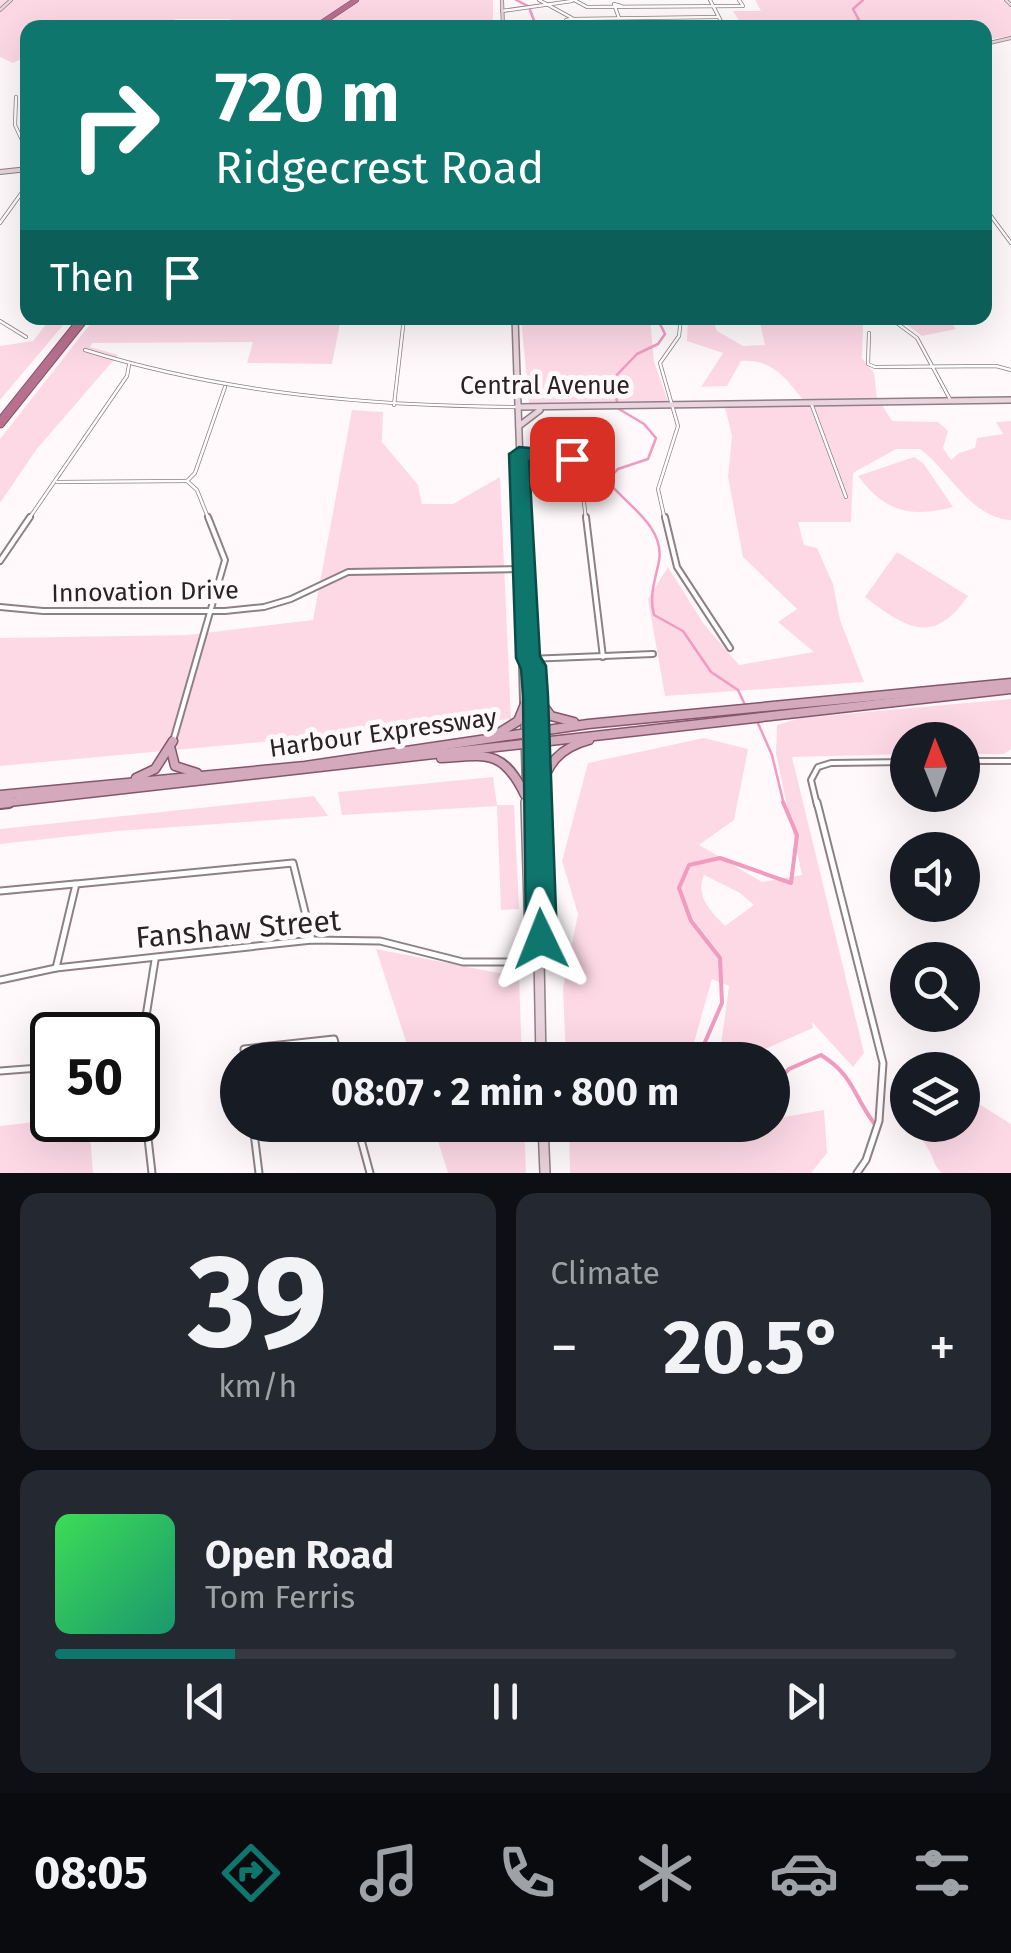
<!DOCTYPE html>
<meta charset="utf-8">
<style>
:root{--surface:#171b24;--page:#242831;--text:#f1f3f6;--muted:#9ea1a6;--line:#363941;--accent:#0f766e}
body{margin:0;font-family:"Fira Sans",sans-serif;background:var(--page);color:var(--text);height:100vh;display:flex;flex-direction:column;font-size:38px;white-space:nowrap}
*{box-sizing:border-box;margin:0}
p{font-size:32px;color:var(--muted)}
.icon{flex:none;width:55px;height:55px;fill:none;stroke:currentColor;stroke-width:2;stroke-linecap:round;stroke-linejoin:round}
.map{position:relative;height:1173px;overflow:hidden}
.details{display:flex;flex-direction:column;gap:20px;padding:20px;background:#0d0f14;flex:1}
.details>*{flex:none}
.hud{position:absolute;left:20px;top:20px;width:972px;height:305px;border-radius:20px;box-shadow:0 10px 40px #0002;background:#0f766e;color:#fff;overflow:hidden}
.needle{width:65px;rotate:359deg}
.buttons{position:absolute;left:890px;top:722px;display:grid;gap:20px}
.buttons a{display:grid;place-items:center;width:90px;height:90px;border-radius:50%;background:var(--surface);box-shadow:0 10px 40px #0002;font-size:50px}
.speed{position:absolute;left:30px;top:1012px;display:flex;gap:20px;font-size:50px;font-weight:700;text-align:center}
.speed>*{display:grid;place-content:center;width:130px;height:130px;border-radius:50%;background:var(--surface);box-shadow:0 10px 40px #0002;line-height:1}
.speed .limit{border:5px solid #111;border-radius:15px;background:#fff;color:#111}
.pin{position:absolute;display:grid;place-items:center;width:85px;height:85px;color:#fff;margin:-42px;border-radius:20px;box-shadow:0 5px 15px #0006}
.me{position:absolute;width:110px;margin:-55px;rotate:358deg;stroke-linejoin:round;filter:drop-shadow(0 0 8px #0008)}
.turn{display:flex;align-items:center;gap:35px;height:210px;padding:0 30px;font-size:45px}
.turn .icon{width:130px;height:130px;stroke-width:2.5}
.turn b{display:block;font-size:70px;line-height:85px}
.then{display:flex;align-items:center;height:95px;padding:0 30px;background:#0003;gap:20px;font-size:38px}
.big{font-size:75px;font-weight:700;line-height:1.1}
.details .widget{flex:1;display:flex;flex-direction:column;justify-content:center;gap:15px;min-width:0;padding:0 35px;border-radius:20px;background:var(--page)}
.details .dial{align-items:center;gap:0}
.dial b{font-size:130px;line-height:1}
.song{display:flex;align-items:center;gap:30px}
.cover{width:120px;height:120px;border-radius:15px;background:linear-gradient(135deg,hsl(130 70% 55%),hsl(160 70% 35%))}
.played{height:10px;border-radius:5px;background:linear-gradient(90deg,var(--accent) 20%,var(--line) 20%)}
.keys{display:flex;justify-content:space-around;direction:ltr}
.heat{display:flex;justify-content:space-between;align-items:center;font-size:55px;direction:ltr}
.details .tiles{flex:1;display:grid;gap:20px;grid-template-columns:1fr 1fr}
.widget:last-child{grid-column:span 2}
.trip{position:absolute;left:220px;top:1042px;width:570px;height:100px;border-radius:50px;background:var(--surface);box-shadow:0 10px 40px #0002;font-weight:700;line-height:100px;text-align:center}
.menu{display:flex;height:160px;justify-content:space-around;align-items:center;background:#090b0e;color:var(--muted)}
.menu .icon{width:70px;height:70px}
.menu .on{color:var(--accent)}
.menu b{font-size:45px;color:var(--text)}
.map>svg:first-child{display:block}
.green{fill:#fdd9e6;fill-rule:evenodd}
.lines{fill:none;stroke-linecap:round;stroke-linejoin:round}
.stream-far1{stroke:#f09bbf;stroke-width:2.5}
.stream{stroke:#f09bbf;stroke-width:4}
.street-far2-casing{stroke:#8e8085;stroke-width:4}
.street-far1-casing{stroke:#8e8085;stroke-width:8}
.street-casing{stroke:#8e8085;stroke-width:9}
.secondary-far4-casing{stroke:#8e8085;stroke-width:4}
.secondary-far3-casing{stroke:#8e8085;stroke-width:6}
.secondary-far2-casing{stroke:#8e8085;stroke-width:8}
.secondary-far1-casing{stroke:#8e8085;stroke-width:10}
.secondary-casing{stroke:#8e8085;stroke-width:12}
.primary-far1-casing{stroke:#86556a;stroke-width:11}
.primary-casing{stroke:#86556a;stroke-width:14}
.highway-far1-casing{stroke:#86556a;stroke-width:6}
.highway-casing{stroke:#86556a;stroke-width:11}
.street-far2{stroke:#fff;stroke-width:2.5}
.street-far1{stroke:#fff;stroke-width:4}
.street{stroke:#fff;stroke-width:5}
.secondary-far4{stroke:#ead4dd;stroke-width:2.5}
.secondary-far3{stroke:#ead4dd;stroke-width:4}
.secondary-far2{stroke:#ead4dd;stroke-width:5}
.secondary-far1{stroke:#ead4dd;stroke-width:6}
.secondary{stroke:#ead4dd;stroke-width:9}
.primary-far1{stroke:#d4a9bc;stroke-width:8}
.primary{stroke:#d4a9bc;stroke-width:10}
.highway-far1{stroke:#b8708f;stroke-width:5}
.highway{stroke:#b8708f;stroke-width:9}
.route{fill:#0f766e;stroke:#0a4d48;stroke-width:2.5}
.labels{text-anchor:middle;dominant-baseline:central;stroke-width:10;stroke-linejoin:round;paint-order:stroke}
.street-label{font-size:25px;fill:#282325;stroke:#fff9fb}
.near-street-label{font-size:30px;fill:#282325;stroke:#fff9fb}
</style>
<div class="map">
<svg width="1011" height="1173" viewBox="0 0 1011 1173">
<rect width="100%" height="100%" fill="#fff9fb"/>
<g class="green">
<path d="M0 0H493V27H205L232 19H176L156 27 28 28 27 56 13 63 0 57Z"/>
<path d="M755 0H1002L1011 8V36L985 40V28L743 27 733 11H761Z"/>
<path d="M51 318H69L0 400V346L33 341Z"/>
<path d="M95 318H341L332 364 247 363 253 342 92 343 90 347 118 355 36 450 0 503V439Z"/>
<path d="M521 318H650L654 362 668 401 529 403Z"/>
<path d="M688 318H712L717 331 743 346 765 345 759 318H948L956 329 922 336 904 322 863 325 862 358 874 373 877 399 803 400C785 377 772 359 741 361L727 386 701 387 723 353 687 341Z"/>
<path d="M882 405 892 421 938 422 948 431 943 448 951 460 959 453 975 448 977 438 1003 434 996 422 1011 421V520C969 517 950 471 920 449H896L853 473 851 522H798L804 545 817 548 833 584 840 620 864 682 665 696 648 599 668 567 703 623 739 665 814 652 778 622 797 609 743 557 728 477 732 436 725 407Z"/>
<path d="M352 410 383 412 382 442 418 485 422 504H453L500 477 511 719 0 766V638L188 635 313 620Z"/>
<path d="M914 457 923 463 953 507C910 518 885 512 858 476Z"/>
<path d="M897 552 968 596C933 646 907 629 865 597Z"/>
<path d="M1011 699V749L1004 754H963L962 740H908L907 754 792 757 864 1053 853 1067 812 1022 813 1028 740 1060H727L721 1045 729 986 712 979 691 1053 694 1060H566L563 988 578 914 562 861 588 763 704 738 748 749 734 820 699 845 762 882 802 875 776 754 777 725 801 718ZM704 875 740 893 754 905 725 926C711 911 695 897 704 875Z"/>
<path d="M493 777 497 805H514L519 909 501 910 497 806 342 815 338 792Z"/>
<path d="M314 796 328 816 118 831 0 844V829Z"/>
<path d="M376 949 519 977 522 1060H412Z"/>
<path d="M963 1094 1011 1124V1173H942C933 1165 935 1161 930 1152 918 1129 908 1134 900 1102L907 1094 908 1125H962Z"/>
<path d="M824 1110 827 1153 811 1173H570L569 1125H772L773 1119Z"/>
<path d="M52 1120H89L93 1173H0V1126Z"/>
<path d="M433 1125H524L526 1173H448Z"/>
</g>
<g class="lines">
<g class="stream-far1">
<path d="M516 0 528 6"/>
<path d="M530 10 535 23 554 28"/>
<path d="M841 28 859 20 853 9 863 0"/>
<path d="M617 401 610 382 637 354 658 344 665 334 657 318"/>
<path d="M619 409 644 424 656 438 648 459 618 469 610 477V484C629 506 665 528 659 561 655 581 649 595 654 615L683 631 711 672 738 690 746 707"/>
<path d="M757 721 772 755 784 805"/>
</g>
<g class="stream">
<path d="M703 1060 702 1049 722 1003 720 958 691 921 679 888 689 865 720 858 791 883 797 835 783 802"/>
<path d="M772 1086 789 1069 821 1055C856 1077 852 1096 877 1127"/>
</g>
<g class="street-far2-casing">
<g id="street-far2">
<path d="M539 0 572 18"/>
<path d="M574 0 587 7 743 6 739 0"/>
<path d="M710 0 724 27"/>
<path d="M502 11 572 1"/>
<path d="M619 18 614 4 621 6"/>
<path d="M571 19 718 17"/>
<path d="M571 19 573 20H566Z"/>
<path d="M16 97 15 125 28 153"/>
<path d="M985 208 1011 243"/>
<path d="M0 223 28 184"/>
<path d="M890 318 917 338 951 401"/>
<path d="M0 321 26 337"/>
<path d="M869 333 868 364 875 367 996 366 1011 370"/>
<path d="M85 350C227 394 370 406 518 407"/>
<path d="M811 403 846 497"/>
<path d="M394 405 404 318"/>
<path d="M520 454 561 455 580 467 586 520"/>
<path d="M57 482 187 481"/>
<path d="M28 520 127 376 129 365"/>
<path d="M209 520 197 490 187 481 195 473 225 387"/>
<path d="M665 520 658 489 678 426 660 363 679 336 681 318"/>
</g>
</g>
<g class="street-far1-casing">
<g id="street-far1">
<path d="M586 517 603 657"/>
<path d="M665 517 677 567 730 648"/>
<path d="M0 561 30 517"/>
<path d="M0 607 43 611H225L264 607 291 599 348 572 522 569"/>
<path d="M528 659 653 654"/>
<path d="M173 741 225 560 208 517"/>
<path d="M962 761H1011"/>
<path d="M817 805 811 780 818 767 831 763 908 762"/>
</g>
</g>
<g class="street-casing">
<g id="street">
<path d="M817 802 883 1063 879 1121 866 1160 857 1173"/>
<path d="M0 891 75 884"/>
<path d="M56 968 76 884 293 863 312 940"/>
<path d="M0 980 56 968 312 940 380 941 463 962H538"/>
<path d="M245 1060 244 1049 334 1039 340 1060"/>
<path d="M0 1071 52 1067"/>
<path d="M253 1125 259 1173"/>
<path d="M357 1125 370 1173"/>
<path d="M152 1173 139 1060 155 960"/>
</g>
</g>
<g class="secondary-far4-casing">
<g id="secondary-far4">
<path d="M502 0 503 28"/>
<path d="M1006 0 1011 5"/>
<path d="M0 10 11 0"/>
<path d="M985 44 1011 38"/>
</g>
</g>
<g class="secondary-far3-casing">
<path id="secondary-far3" d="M0 172 28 169"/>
</g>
<g class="secondary-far2-casing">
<g id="secondary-far2">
<path d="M515 318 522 520"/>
<path d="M518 407 1011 400"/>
<path d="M519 426 540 410"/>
</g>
</g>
<g class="secondary-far1-casing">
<g id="secondary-far1">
<path d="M522 517 528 659 534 666 536 805"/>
<path d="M527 805 523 666 528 659"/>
</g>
</g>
<g class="secondary-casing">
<g id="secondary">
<path d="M526 802 530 940 537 959"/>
<path d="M536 802 541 1060"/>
<path d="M543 1125 545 1173"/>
</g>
</g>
<g class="primary-far1-casing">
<g id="primary-far1">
<path d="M536 696 551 716 574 722"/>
<path d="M499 733 518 721 525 704"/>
<path d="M171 750 175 766 197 773"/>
<path d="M441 758C487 755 503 749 525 795"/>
<path d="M136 778 155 769 173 741"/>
<path d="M539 793C547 764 559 748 589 740"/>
<path d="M0 795 305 766 588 724 1011 683"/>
<path d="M0 803 1011 689"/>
</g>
</g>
<g class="primary-casing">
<path id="primary" d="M0 803 9 802"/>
</g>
<g class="highway-far1-casing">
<path id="highway-far1" d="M314 28 356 0"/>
</g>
<g class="highway-casing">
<path id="highway" d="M0 423 84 318"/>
</g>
<use href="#street-far2" class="street-far2"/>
<use href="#street-far1" class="street-far1"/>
<use href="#street" class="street"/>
<use href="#secondary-far4" class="secondary-far4"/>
<use href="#secondary-far3" class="secondary-far3"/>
<use href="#secondary-far2" class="secondary-far2"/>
<use href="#secondary-far1" class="secondary-far1"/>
<use href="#secondary" class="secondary"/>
<use href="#primary-far1" class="primary-far1"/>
<use href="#primary" class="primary"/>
<use href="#highway-far1" class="highway-far1"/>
<use href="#highway" class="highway"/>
</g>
<path class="route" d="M519 447 572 452 581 459 572 466 529 461 540 656 546 666 548 696 557 939 552 950 541 954 530 950 526 939 523 696 521 669 516 658 509 454Z"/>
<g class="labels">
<g class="street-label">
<text x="545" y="386">Central Avenue</text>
<text transform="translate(145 592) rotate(-1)">Innovation Drive</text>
<text transform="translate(383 733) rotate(-8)">Harbour Expressway</text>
</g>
<g class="near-street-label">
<text transform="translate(238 929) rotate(-5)">Fanshaw Street</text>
</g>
</g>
</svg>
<div class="buttons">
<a><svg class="needle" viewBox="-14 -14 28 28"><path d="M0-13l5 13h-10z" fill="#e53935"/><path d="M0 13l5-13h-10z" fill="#9ea1a6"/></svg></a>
<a><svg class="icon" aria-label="sound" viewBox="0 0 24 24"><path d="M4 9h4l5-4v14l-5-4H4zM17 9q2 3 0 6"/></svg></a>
<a><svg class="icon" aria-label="search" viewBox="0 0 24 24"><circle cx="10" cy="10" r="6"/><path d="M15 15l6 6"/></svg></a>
<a><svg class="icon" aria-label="layers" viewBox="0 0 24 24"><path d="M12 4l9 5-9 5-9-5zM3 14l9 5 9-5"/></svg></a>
</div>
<div class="speed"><div class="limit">50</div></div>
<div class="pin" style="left:572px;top:459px;background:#d93025"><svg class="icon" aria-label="arrive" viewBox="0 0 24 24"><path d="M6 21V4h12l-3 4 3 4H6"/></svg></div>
<svg class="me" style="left:541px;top:939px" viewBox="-20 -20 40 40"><path d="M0-17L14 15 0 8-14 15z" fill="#0f766e" stroke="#fff" stroke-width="4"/></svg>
<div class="trip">08:07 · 2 min · 800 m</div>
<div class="hud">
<div class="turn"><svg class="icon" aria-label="right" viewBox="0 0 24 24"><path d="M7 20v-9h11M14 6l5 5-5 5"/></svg><div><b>720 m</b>Ridgecrest Road</div></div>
<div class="then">Then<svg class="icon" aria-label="arrive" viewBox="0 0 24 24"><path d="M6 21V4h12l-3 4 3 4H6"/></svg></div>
</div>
</div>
<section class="details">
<div class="tiles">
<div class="widget dial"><b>39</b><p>km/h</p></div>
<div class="widget"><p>Climate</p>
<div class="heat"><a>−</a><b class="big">20.5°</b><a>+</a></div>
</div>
<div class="widget">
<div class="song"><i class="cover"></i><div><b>Open Road</b><p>Tom Ferris</p></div></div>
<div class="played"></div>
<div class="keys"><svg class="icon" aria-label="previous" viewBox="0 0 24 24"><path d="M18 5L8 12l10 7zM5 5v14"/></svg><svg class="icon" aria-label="pause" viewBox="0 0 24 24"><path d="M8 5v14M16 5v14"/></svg><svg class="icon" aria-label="next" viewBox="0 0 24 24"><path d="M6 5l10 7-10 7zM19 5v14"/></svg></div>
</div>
</div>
</section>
<nav class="menu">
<b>08:05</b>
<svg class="icon on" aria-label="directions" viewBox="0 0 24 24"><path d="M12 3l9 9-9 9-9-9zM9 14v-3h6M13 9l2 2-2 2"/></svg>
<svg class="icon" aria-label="music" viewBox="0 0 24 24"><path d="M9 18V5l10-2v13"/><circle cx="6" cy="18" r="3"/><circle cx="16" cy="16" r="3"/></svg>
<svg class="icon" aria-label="phone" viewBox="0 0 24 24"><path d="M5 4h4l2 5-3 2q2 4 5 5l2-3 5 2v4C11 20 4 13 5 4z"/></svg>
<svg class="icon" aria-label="climate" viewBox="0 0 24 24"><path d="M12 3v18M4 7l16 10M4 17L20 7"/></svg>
<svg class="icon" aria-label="car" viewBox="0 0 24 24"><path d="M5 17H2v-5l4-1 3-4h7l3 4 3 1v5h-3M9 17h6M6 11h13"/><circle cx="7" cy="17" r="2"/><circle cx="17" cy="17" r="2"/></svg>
<svg class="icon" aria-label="filters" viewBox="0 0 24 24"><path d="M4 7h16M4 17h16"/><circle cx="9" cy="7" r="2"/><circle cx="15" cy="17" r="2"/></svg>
</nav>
